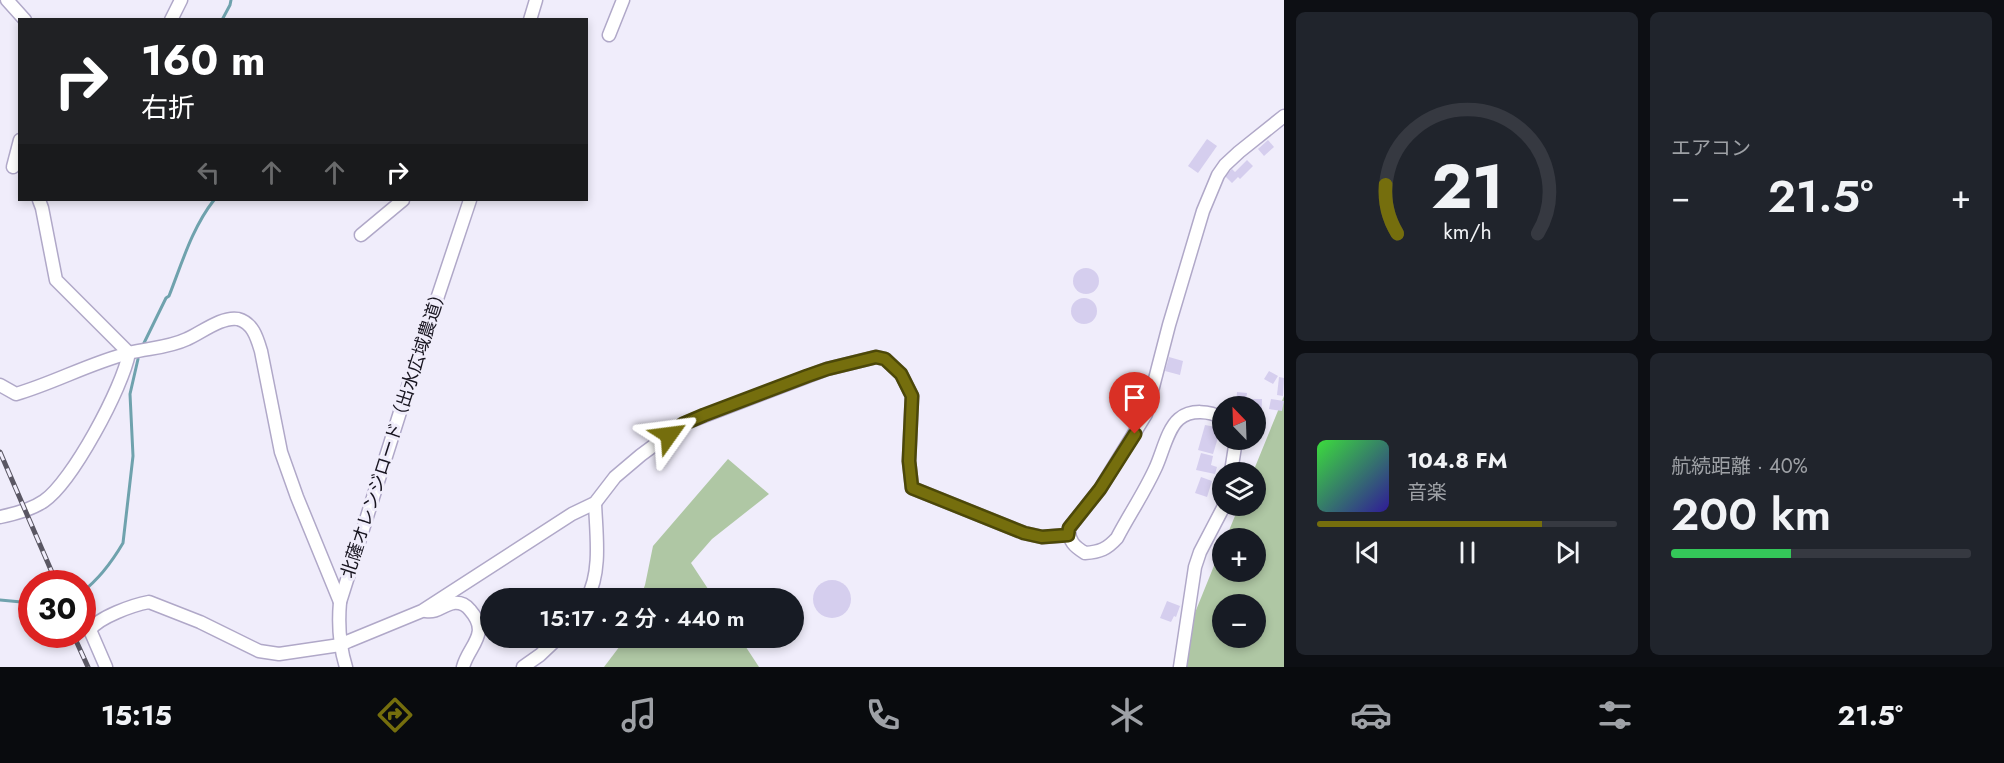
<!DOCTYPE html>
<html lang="ja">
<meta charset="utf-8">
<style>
:root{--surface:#171b24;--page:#20242c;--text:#f1f3f6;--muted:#9ea1a6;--line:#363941;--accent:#756e0d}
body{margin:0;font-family:Jost,"Noto Sans JP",sans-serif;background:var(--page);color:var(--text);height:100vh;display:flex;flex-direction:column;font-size:22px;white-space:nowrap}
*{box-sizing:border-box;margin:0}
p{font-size:20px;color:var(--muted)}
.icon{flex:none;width:33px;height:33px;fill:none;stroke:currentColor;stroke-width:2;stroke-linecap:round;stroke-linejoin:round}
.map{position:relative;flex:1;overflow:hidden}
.drawer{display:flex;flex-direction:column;gap:12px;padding:12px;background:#0d0f14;width:720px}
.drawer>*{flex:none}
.banner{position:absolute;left:18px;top:18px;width:570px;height:183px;border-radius:0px;box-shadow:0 3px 9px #0003;background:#202124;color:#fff;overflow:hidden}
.needle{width:39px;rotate:337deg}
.tools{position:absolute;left:1212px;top:396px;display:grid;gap:12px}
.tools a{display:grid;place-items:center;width:54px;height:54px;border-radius:50%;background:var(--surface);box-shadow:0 3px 9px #0003;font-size:30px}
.speed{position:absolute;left:18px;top:570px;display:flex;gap:12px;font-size:30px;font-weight:700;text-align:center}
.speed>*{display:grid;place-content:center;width:78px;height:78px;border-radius:50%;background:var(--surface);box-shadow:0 3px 9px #0003;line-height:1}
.speed .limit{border:9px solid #d22;background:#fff;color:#111}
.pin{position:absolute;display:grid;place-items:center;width:51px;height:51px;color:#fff;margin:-62px -26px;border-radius:50% 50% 50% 0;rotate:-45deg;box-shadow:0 0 6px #0007}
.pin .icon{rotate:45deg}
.me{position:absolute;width:66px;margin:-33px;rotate:59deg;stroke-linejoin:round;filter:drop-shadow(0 0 4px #0008)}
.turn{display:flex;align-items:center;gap:21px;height:126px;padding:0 24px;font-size:27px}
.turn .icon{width:78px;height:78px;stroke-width:2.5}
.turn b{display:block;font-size:42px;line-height:51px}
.lanes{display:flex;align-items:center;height:57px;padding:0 24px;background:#0003;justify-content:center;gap:30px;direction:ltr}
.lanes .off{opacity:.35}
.big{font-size:45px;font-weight:600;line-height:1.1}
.drawer .widget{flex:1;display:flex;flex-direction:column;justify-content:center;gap:9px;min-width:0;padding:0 21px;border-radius:9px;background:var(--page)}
.drawer .dial{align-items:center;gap:0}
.dial svg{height:156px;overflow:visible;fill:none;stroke:var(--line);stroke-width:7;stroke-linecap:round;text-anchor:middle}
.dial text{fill:var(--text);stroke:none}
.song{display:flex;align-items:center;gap:18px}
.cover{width:72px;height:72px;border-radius:9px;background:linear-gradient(135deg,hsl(120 70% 55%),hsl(250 70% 35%))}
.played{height:6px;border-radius:3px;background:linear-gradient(90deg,var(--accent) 75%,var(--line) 75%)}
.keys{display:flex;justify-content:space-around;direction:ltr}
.heat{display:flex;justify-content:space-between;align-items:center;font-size:33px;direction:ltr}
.charge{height:9px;border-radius:4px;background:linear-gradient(90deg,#34c759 40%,var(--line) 0)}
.drawer .tiles{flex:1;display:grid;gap:12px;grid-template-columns:repeat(2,1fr)}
.trip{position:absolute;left:480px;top:588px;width:324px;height:60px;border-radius:30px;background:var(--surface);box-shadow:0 3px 9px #0003;font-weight:600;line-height:60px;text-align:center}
.tabs{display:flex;height:96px;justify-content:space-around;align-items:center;background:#090b0e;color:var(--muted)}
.tabs .icon{width:42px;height:42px}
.tabs .selected{color:var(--accent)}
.tabs b{font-size:27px;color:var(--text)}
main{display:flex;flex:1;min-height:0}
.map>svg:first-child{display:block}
.forest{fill:#afc7a4;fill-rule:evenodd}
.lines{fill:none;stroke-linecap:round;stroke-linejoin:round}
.stream{stroke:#6fa2ad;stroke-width:3}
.building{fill:#d5ceee}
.minor-casing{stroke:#b0a8c8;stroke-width:15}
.minor{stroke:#fff;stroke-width:12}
.rail-casing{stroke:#5a5763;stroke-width:5}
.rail{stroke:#f0edfb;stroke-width:3;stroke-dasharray:9;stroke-linecap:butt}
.route-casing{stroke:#4c4808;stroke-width:15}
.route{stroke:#756e0d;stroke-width:10}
.labels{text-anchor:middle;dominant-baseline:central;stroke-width:6;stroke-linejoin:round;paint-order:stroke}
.street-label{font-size:18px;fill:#17141f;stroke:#f0edfb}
</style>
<main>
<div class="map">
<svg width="1284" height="667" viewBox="0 0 1284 667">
<rect width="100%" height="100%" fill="#f0edfb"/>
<g class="forest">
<path d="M1284 396V667H1173L1222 546V572H1256V538H1226L1239 506H1256V472H1253ZM1222 604H1256V638H1222Z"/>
<path d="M728 459 769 494 712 539 691 563 714 598H640L645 585 653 546Z"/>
<path d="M626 638H740L759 667H604Z"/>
</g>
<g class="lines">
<g class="stream">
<path d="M222 20 230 5 231 0"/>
<path d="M144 343 166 298 169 296C182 263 192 228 214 200"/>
<path d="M82 592C98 580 113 560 123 543L133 456 130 394 138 359"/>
<path d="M0 600 32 603"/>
</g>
</g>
<g class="building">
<path d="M1207 139 1217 146 1198 173 1188 166Z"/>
<path d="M1268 140 1274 147 1264 156 1258 149Z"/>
<path d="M1247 160 1253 166 1240 179 1238 177 1232 183 1225 176 1232 169 1235 172Z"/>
<circle cx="1086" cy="281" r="13"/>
<circle cx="1084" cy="311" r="13"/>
<path d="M1169 357 1183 361 1180 375 1165 371Z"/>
<path d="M1269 371 1278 376 1273 384 1264 379Z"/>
<path d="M1279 377 1284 378 1283 396 1277 395Z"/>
<path d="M1237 392 1247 393 1245 406H1236Z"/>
<path d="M1251 399H1262L1261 422H1256V406H1251Z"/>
<path d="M1271 399 1284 401 1282 411 1269 409Z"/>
<path d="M1205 425 1221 428 1213 454 1198 450Z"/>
<path d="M1201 453 1213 456 1211 465 1217 467 1215 474 1196 470Z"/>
<path d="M1201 477 1212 481 1207 497 1195 493Z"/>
<circle cx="832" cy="599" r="19"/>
<path d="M1167 601 1180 606 1176 617 1174 616 1171 622 1160 618Z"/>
</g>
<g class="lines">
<g class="minor-casing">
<g id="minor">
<path d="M7 0 25 20"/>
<path d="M171 20 181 0"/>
<path d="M530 20 536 0"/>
<path d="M609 35 623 0"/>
<path d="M13 167 20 140"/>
<path d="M39 200 42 208 56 280 129 353"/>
<path d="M361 235 403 200"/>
<path d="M0 385 16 394C54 383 90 363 129 353 148 348 168 348 187 339 201 333 222 316 238 319 253 323 257 338 261 351L281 452 297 497 340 602"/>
<path d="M1222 418C1210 411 1191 409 1179 419 1167 429 1162 455 1155 469 1144 493 1129 515 1117 538 1107 549 1100 552 1085 553 1075 547 1068 541 1069 528L1100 489 1146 414 1169 325 1203 211 1218 175 1225 165 1239 152 1284 116"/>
<path d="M1231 472 1236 440"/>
<path d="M0 517C15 514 31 510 44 501 72 482 123 387 129 353"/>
<path d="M587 598C602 572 596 532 595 503"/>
<path d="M426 611C437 613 443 605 453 603 460 602 466 605 470 610 491 634 469 645 463 667"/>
<path d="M106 667 90 630C99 617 133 605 149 602L200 622 259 651 279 654 340 645 349 641 422 611 572 514 595 503 615 477 641 455 683 424 827 369 876 357 885 359 901 374 912 396 909 461 912 488 1024 533 1042 537 1069 535"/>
<path d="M346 667C339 645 338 625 340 602L413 371 470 200"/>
<path d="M523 667 540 655 558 638"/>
<path d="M1180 667 1195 567 1200 552 1224 506"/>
</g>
</g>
<use href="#minor" class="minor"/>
<g class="rail-casing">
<g id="rail">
<path d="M0 452 57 584"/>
<path d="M73 634 88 667"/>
</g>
</g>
<use href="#rail" class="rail"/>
</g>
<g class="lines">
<g class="route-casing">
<path id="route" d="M669 435 683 424 704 415 807 376 827 369 876 357 885 359 901 374 912 396 909 461 912 488 1024 533 1042 537 1068 535 1069 528 1100 489 1135 434"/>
</g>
<use href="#route" class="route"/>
</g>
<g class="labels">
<g class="street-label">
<text transform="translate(394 432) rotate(-72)">北薩オレンジロード（出水広域農道）</text>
</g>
</g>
</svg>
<div class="tools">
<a><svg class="needle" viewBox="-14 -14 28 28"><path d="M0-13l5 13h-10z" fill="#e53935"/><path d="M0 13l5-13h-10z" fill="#9ea1a6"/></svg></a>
<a><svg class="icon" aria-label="layers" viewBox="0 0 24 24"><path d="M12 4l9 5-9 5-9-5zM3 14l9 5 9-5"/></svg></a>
<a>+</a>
<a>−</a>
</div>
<div class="speed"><div class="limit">30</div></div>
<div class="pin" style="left:1135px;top:434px;background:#d93025"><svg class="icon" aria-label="arrive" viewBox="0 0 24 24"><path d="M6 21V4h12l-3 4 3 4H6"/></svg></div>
<svg class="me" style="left:669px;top:435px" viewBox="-20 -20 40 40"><path d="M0-17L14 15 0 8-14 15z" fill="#756e0d" stroke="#fff" stroke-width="4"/></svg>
<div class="trip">15:17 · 2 分 · 440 m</div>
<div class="banner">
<div class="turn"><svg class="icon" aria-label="right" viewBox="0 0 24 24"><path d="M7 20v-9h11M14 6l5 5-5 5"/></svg><div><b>160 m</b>右折</div></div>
<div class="lanes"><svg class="icon off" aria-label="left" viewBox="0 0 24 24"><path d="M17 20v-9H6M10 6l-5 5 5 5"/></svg><svg class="icon off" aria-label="ahead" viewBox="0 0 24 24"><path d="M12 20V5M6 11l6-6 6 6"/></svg><svg class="icon off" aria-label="ahead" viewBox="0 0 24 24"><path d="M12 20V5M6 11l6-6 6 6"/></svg><svg class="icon" aria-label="right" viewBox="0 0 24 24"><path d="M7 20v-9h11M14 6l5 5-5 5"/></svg></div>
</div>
</div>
<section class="drawer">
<div class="tiles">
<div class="widget dial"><svg viewBox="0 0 100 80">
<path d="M14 69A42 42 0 1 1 86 69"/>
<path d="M14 69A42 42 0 0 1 8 44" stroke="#756e0d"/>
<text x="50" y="56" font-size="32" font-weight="700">21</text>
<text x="50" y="72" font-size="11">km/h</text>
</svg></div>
<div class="widget"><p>エアコン</p>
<div class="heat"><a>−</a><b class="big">21.5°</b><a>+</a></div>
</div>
<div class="widget">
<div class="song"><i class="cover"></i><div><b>104.8 FM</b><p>音楽</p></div></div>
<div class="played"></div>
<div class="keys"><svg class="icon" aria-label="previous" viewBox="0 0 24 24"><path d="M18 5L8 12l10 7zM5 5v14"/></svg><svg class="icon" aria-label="pause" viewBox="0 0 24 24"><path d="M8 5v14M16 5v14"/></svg><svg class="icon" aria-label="next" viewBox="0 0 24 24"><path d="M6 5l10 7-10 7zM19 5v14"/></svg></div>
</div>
<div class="widget"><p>航続距離 · 40%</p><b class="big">200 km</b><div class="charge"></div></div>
</div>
</section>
</main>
<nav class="tabs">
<b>15:15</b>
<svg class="icon selected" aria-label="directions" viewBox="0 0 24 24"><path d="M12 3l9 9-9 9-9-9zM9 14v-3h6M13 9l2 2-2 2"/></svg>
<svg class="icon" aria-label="music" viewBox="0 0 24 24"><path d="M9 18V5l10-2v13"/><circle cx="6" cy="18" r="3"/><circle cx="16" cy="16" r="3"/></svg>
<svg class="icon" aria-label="phone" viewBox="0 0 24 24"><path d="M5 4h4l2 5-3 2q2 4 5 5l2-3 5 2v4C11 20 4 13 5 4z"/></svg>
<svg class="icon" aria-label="climate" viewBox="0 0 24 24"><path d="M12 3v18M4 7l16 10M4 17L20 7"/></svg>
<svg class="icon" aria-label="car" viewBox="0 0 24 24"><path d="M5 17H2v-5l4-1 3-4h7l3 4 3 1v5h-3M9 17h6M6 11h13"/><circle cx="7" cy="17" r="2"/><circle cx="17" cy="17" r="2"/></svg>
<svg class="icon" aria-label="filters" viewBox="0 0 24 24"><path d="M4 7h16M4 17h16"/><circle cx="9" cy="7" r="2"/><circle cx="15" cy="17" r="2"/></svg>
<b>21.5°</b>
</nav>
